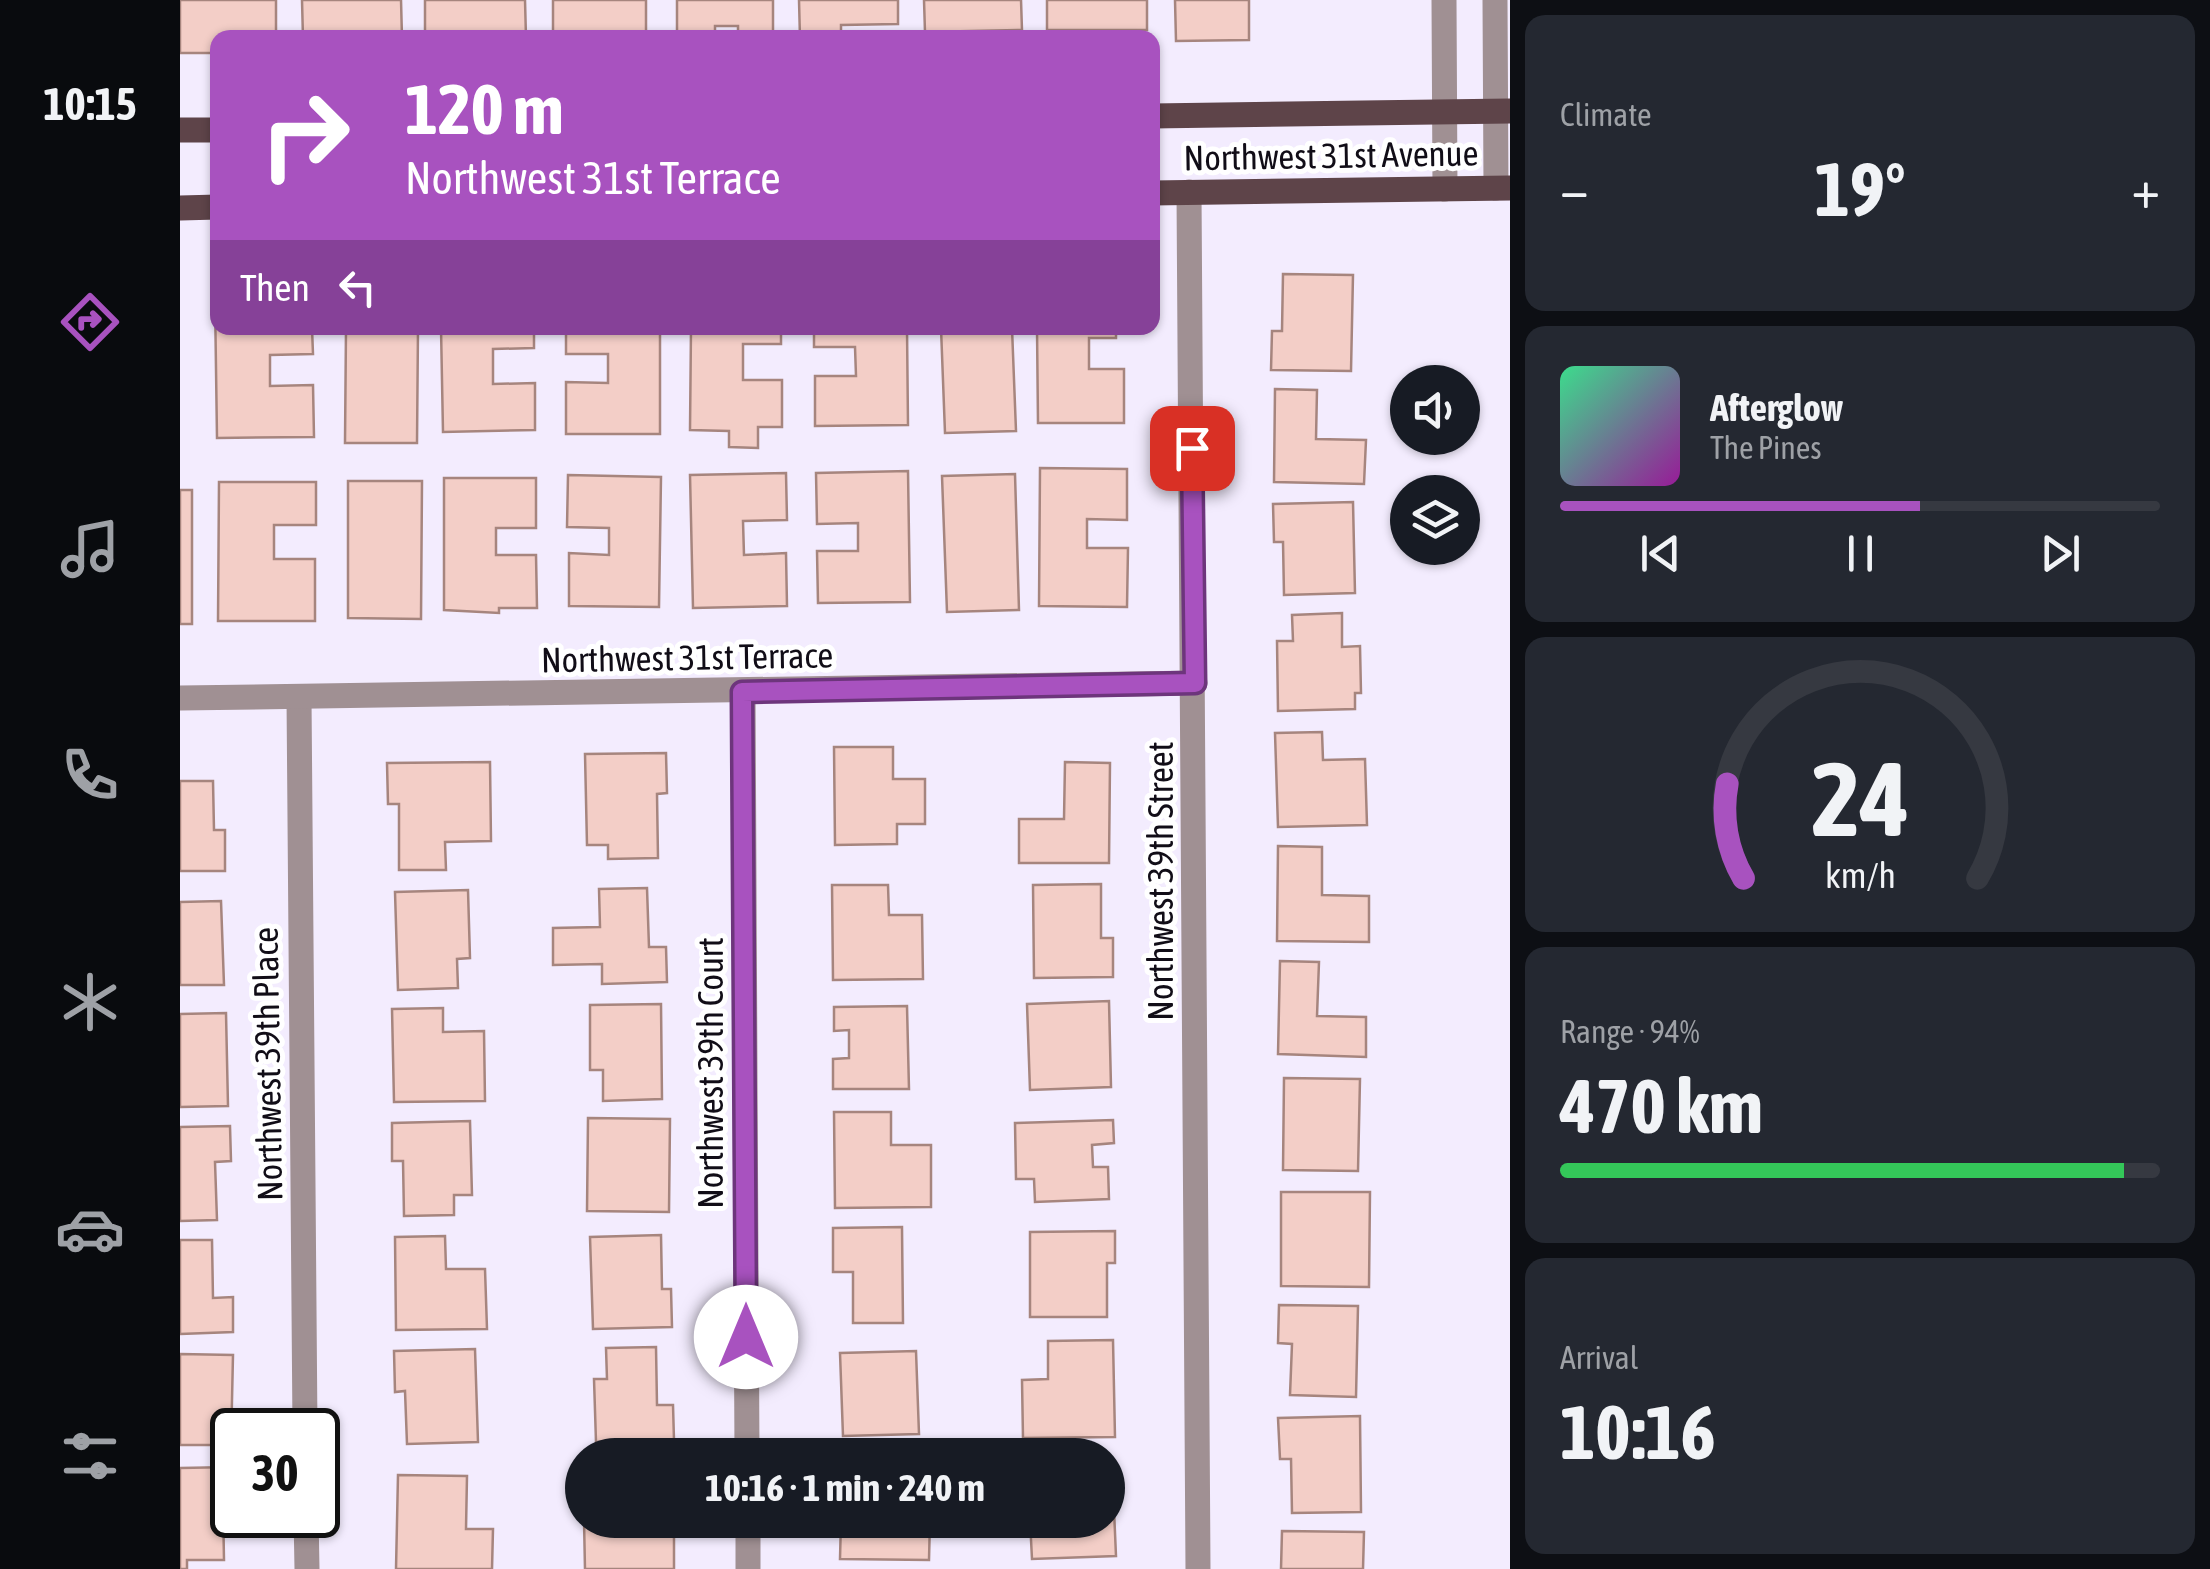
<!DOCTYPE html>
<meta charset="utf-8">
<style>
:root{--surface:#171b24;--page:#242831;--text:#f1f3f6;--muted:#9ea1a6;--line:#363941;--accent:#a852bf}
body{margin:0;font-family:"Asap Condensed",sans-serif;background:var(--page);color:var(--text);height:100vh;display:flex;flex-direction:column;font-size:38px;white-space:nowrap}
*{box-sizing:border-box;margin:0}
p{font-size:32px;color:var(--muted)}
.icon{flex:none;width:55px;height:55px;fill:none;stroke:currentColor;stroke-width:2;stroke-linecap:round;stroke-linejoin:round}
.map{position:relative;flex:1;overflow:hidden}
.drawer{display:flex;flex-direction:column;gap:15px;padding:15px;background:#0d0f14;width:700px}
.drawer>*{flex:none}
.hud{position:absolute;left:30px;top:30px;width:950px;height:305px;border-radius:20px;box-shadow:0 2px 8px #0004;background:#a852bf;color:#fff;overflow:hidden}
.buttons{position:absolute;left:1210px;top:365px;display:grid;gap:20px}
.buttons a{display:grid;place-items:center;width:90px;height:90px;border-radius:50%;background:var(--surface);box-shadow:0 2px 8px #0004;font-size:50px}
.speed{position:absolute;left:30px;top:1408px;display:flex;gap:20px;font-size:50px;font-weight:700;text-align:center}
.speed>*{display:grid;place-content:center;width:130px;height:130px;border-radius:50%;background:var(--surface);box-shadow:0 2px 8px #0004;line-height:1}
.speed .limit{border:5px solid #111;border-radius:15px;background:#fff;color:#111}
.pin{position:absolute;display:grid;place-items:center;width:85px;height:85px;color:#fff;margin:-42px;border-radius:20px;box-shadow:0 5px 15px #0006}
.me{position:absolute;width:110px;margin:-55px;rotate:0deg;stroke-linejoin:round;filter:drop-shadow(0 0 8px #0008)}
.turn{display:flex;align-items:center;gap:35px;height:210px;padding:0 30px;font-size:45px}
.turn .icon{width:130px;height:130px;stroke-width:2.5}
.turn b{display:block;font-size:70px;line-height:85px}
.then{display:flex;align-items:center;height:95px;padding:0 30px;background:#0003;gap:20px;font-size:38px}
.big{font-size:75px;font-weight:700;line-height:1.1}
.drawer .tile{flex:1;display:flex;flex-direction:column;justify-content:center;gap:15px;min-width:0;padding:0 35px;border-radius:20px;background:var(--page)}
.drawer .dial{align-items:center;gap:0}
.dial svg{height:260px;overflow:visible;fill:none;stroke:var(--line);stroke-width:7;stroke-linecap:round;text-anchor:middle}
.dial text{fill:var(--text);stroke:none}
.song{display:flex;align-items:center;gap:30px}
.cover{width:120px;height:120px;border-radius:15px;background:linear-gradient(135deg,hsl(150 70% 55%),hsl(300 70% 35%))}
.played{height:10px;border-radius:5px;background:linear-gradient(90deg,var(--accent) 60%,var(--line) 60%)}
.keys{display:flex;justify-content:space-around;direction:ltr}
.heat{display:flex;justify-content:space-between;align-items:center;font-size:55px;direction:ltr}
.charge{height:15px;border-radius:8px;background:linear-gradient(90deg,#34c759 94%,var(--line) 0)}
.trip{position:absolute;left:385px;top:1438px;width:560px;height:100px;border-radius:50px;background:var(--surface);box-shadow:0 2px 8px #0004;font-weight:700;line-height:100px;text-align:center}
main{display:flex;flex:1;min-height:0}
.tabs{display:flex;flex-direction:column;width:180px;justify-content:space-around;align-items:center;background:#090b0e;color:var(--muted)}
.tabs .icon{width:70px;height:70px}
.tabs .active{color:var(--accent)}
.tabs b{font-size:45px;color:var(--text)}
.map>svg:first-child{display:block}
.building{fill:#f3cec7;stroke:#a6857e;stroke-width:2.5}
.lines{fill:none;stroke-linecap:round;stroke-linejoin:round}
.minor{stroke:#a09093;stroke-width:25}
.tertiary{stroke:#a09093;stroke-width:25}
.primary{stroke:#5e4449;stroke-width:25}
.route-casing{stroke:#6d357c;stroke-width:25}
.route{stroke:#a852bf;stroke-width:18}
.labels{text-anchor:middle;dominant-baseline:central;stroke-width:10;stroke-linejoin:round;paint-order:stroke}
.street-label{font-size:35px;fill:#110d17;stroke:#fff}
</style>
<main>
<nav class="tabs">
<b>10:15</b>
<svg class="icon active" aria-label="directions" viewBox="0 0 24 24"><path d="M12 3l9 9-9 9-9-9zM9 14v-3h6M13 9l2 2-2 2"/></svg>
<svg class="icon" aria-label="music" viewBox="0 0 24 24"><path d="M9 18V5l10-2v13"/><circle cx="6" cy="18" r="3"/><circle cx="16" cy="16" r="3"/></svg>
<svg class="icon" aria-label="phone" viewBox="0 0 24 24"><path d="M5 4h4l2 5-3 2q2 4 5 5l2-3 5 2v4C11 20 4 13 5 4z"/></svg>
<svg class="icon" aria-label="climate" viewBox="0 0 24 24"><path d="M12 3v18M4 7l16 10M4 17L20 7"/></svg>
<svg class="icon" aria-label="car" viewBox="0 0 24 24"><path d="M5 17H2v-5l4-1 3-4h7l3 4 3 1v5h-3M9 17h6M6 11h13"/><circle cx="7" cy="17" r="2"/><circle cx="17" cy="17" r="2"/></svg>
<svg class="icon" aria-label="filters" viewBox="0 0 24 24"><path d="M4 7h16M4 17h16"/><circle cx="9" cy="7" r="2"/><circle cx="15" cy="17" r="2"/></svg>
</nav>
<div class="map">
<svg width="1330" height="1569" viewBox="0 0 1330 1569">
<rect width="100%" height="100%" fill="#f3ecfe"/>
<g class="building">
<path d="M0 0H96V38H38V53H0Z"/>
<path d="M122 0H221L222 38H123Z"/>
<path d="M245 0H345L346 38H245Z"/>
<path d="M373 0H466V36L373 38Z"/>
<path d="M497 0H593V38H558V26H535V38H497Z"/>
<path d="M619 0H718V24L661 25V38H620Z"/>
<path d="M744 0H841L842 30 745 32Z"/>
<rect x="867" y="0" width="100" height="30"/>
<path d="M995 0H1069V40L996 41Z"/>
<path d="M1103 274 1173 275 1171 371 1091 370 1092 331H1102Z"/>
<path d="M35 299H38V328H132L133 354 90 355V386L133 385 134 437 37 438Z"/>
<path d="M166 328H238L237 443H165Z"/>
<path d="M261 328H354V348L313 349V384L355 383V430L263 432Z"/>
<path d="M386 328H480V434H386V382L428 383V354H386Z"/>
<path d="M511 328H601V344H563V380H602V427H578V448L549 447V431L510 430Z"/>
<path d="M634 328H727L728 425 635 426V376H676L675 347H634Z"/>
<path d="M761 328H832L836 431 765 433Z"/>
<path d="M857 328H936V338H909V369H944V423H858Z"/>
<path d="M1095 389 1137 390 1136 439 1186 440 1184 484 1094 482Z"/>
<path d="M860 468 947 469V520L907 519V548H948L947 607 859 606Z"/>
<path d="M728 471 730 602 638 603 637 551H678V523L637 524 636 473Z"/>
<path d="M606 473 607 520 563 521 564 555 606 553 607 606 513 608 510 475Z"/>
<path d="M835 474 839 610 767 612 762 476Z"/>
<path d="M388 475 481 477 479 607 389 606V553L429 555V528L387 527Z"/>
<path d="M264 478H356V528H316V555H356L357 608H319V613L264 610Z"/>
<path d="M168 481H242L241 619 168 618Z"/>
<path d="M39 482H136V525H94V559H135V621H38Z"/>
<rect x="0" y="490" width="12" height="134"/>
<path d="M1173 502 1175 593 1104 595 1103 542H1094L1093 504Z"/>
<path d="M1162 613V647L1180 646 1181 693H1175V709L1098 711 1097 641H1113L1112 615Z"/>
<path d="M1142 732 1143 760 1185 759 1187 825 1098 827 1095 733Z"/>
<path d="M654 747H713V779H745V824H717V844L655 845Z"/>
<path d="M486 753 487 793 477 794 478 858 428 859V845H407L405 754Z"/>
<path d="M310 762 311 841 265 842 266 870H219V804H208L207 763Z"/>
<path d="M885 762 930 763 929 863H839V819H884Z"/>
<path d="M0 781H33L34 830H45V871H0Z"/>
<path d="M1098 846 1142 847V895L1189 896V942L1097 941Z"/>
<path d="M921 884V938H933V977L854 978 853 885Z"/>
<path d="M652 885H708L709 915H742L743 979 653 980Z"/>
<path d="M467 888 469 947H486L487 982 422 984V964L373 965V928L420 927 419 889Z"/>
<path d="M288 890 290 958 277 959 278 988 218 990 215 892Z"/>
<path d="M41 901 44 985H0V902Z"/>
<path d="M1100 961 1139 962 1137 1016 1186 1017V1057L1098 1054Z"/>
<path d="M929 1001 931 1087 850 1090 847 1004Z"/>
<path d="M481 1004 482 1099 423 1101V1070H410V1005Z"/>
<path d="M727 1006 729 1089H653V1059L669 1058V1030L654 1031V1007Z"/>
<path d="M263 1008V1032L304 1031 305 1101 214 1102 212 1009Z"/>
<path d="M46 1013 48 1106 0 1107V1014Z"/>
<path d="M1104 1078 1180 1079 1178 1171 1103 1170Z"/>
<path d="M654 1112H711V1145H751V1207L655 1208Z"/>
<path d="M408 1118 490 1119 489 1212 407 1211Z"/>
<path d="M933 1120 934 1143 912 1145 913 1167H928L929 1199 855 1202 854 1179H836L835 1123Z"/>
<path d="M290 1121 292 1195H274V1215L224 1216 223 1161H212V1123Z"/>
<path d="M50 1126 51 1161 35 1162 37 1220 0 1221V1127Z"/>
<path d="M1101 1192H1190L1189 1287 1101 1286Z"/>
<path d="M722 1227 723 1323H673V1272H653V1228Z"/>
<path d="M935 1231V1263H927V1317H850V1232Z"/>
<path d="M481 1235 482 1289H491L492 1327 413 1329 410 1237Z"/>
<path d="M265 1236 266 1269H305L307 1329 216 1330 215 1237Z"/>
<path d="M0 1240H32L33 1298 53 1297V1332L0 1334Z"/>
<path d="M1099 1305 1178 1306 1176 1397 1110 1395 1112 1344 1098 1343Z"/>
<path d="M933 1340 935 1437 843 1438 842 1380 868 1379V1341Z"/>
<path d="M476 1347 477 1405H493L494 1440 416 1442 414 1379H427L426 1348Z"/>
<path d="M295 1349 298 1442 227 1444 225 1391 215 1392 214 1351Z"/>
<path d="M736 1351 739 1434 663 1436 660 1353Z"/>
<path d="M0 1354 53 1355 51 1445H0Z"/>
<path d="M1180 1416 1181 1512 1112 1513 1111 1459H1100L1098 1418Z"/>
<path d="M928 1463H932L936 1556 852 1559 850 1520H928Z"/>
<path d="M52 1467V1505H43L44 1560H7V1569H0V1468Z"/>
<path d="M218 1475 287 1476 286 1529H313L312 1569H216Z"/>
<path d="M404 1520H494V1569H405Z"/>
<path d="M661 1520H750L749 1560 660 1559Z"/>
<path d="M1102 1531 1184 1532 1183 1569H1101Z"/>
</g>
<g class="lines">
<g class="minor">
<path d="M1009 192 1018 1569"/>
<path d="M563 691 567 1455"/>
<path d="M119 697 125 1430"/>
<path d="M0 698 1015 683"/>
<path d="M126 1515 127 1569"/>
<path d="M568 1520V1569"/>
</g>
<g class="tertiary">
<path d="M1264 0 1265 189"/>
<path d="M1315 0 1316 188"/>
</g>
<g class="primary">
<path d="M972 116 1330 111"/>
<path d="M0 130H38"/>
<path d="M972 193 1330 188"/>
<path d="M0 208 38 207"/>
</g>
</g>
<g class="lines">
<g class="route-casing">
<path id="route" d="M566 1337 562 692 1015 683 1012 448"/>
</g>
<use href="#route" class="route"/>
</g>
<g class="labels">
<g class="street-label">
<text transform="translate(1151 155) rotate(-1)">Northwest 31st Avenue</text>
<text transform="translate(507 657) rotate(-1)">Northwest 31st Terrace</text>
<text transform="translate(980 881) rotate(-90)">Northwest 39th Street</text>
<text transform="translate(87 1064) rotate(-91)">Northwest 39th Place</text>
<text transform="translate(530 1073) rotate(-90)">Northwest 39th Court</text>
</g>
</g>
</svg>
<div class="buttons">
<a><svg class="icon" aria-label="sound" viewBox="0 0 24 24"><path d="M4 9h4l5-4v14l-5-4H4zM17 9q2 3 0 6"/></svg></a>
<a><svg class="icon" aria-label="layers" viewBox="0 0 24 24"><path d="M12 4l9 5-9 5-9-5zM3 14l9 5 9-5"/></svg></a>
</div>
<div class="speed"><div class="limit">30</div></div>
<div class="pin" style="left:1012px;top:448px;background:#d93025"><svg class="icon" aria-label="arrive" viewBox="0 0 24 24"><path d="M6 21V4h12l-3 4 3 4H6"/></svg></div>
<svg class="me" style="left:566px;top:1337px" viewBox="-20 -20 40 40"><circle r="19" fill="#fff"/><path d="M0-13L10 11 0 6-10 11z" fill="#a852bf"/></svg>
<div class="trip">10:16 · 1 min · 240 m</div>
<div class="hud">
<div class="turn"><svg class="icon" aria-label="right" viewBox="0 0 24 24"><path d="M7 20v-9h11M14 6l5 5-5 5"/></svg><div><b>120 m</b>Northwest 31st Terrace</div></div>
<div class="then">Then<svg class="icon" aria-label="left" viewBox="0 0 24 24"><path d="M17 20v-9H6M10 6l-5 5 5 5"/></svg></div>
</div>
</div>
<section class="drawer">
<div class="tile"><p>Climate</p>
<div class="heat"><a>−</a><b class="big">19°</b><a>+</a></div>
</div>
<div class="tile">
<div class="song"><i class="cover"></i><div><b>Afterglow</b><p>The Pines</p></div></div>
<div class="played"></div>
<div class="keys"><svg class="icon" aria-label="previous" viewBox="0 0 24 24"><path d="M18 5L8 12l10 7zM5 5v14"/></svg><svg class="icon" aria-label="pause" viewBox="0 0 24 24"><path d="M8 5v14M16 5v14"/></svg><svg class="icon" aria-label="next" viewBox="0 0 24 24"><path d="M6 5l10 7-10 7zM19 5v14"/></svg></div>
</div>
<div class="tile dial"><svg viewBox="0 0 100 80">
<path d="M14 69A42 42 0 1 1 86 69"/>
<path d="M14 69A42 42 0 0 1 9 40" stroke="#a852bf"/>
<text x="50" y="56" font-size="32" font-weight="700">24</text>
<text x="50" y="72" font-size="11">km/h</text>
</svg></div>
<div class="tile"><p>Range · 94%</p><b class="big">470 km</b><div class="charge"></div></div>
<div class="tile"><p>Arrival</p><b class="big">10:16</b></div>
</section>
</main>
